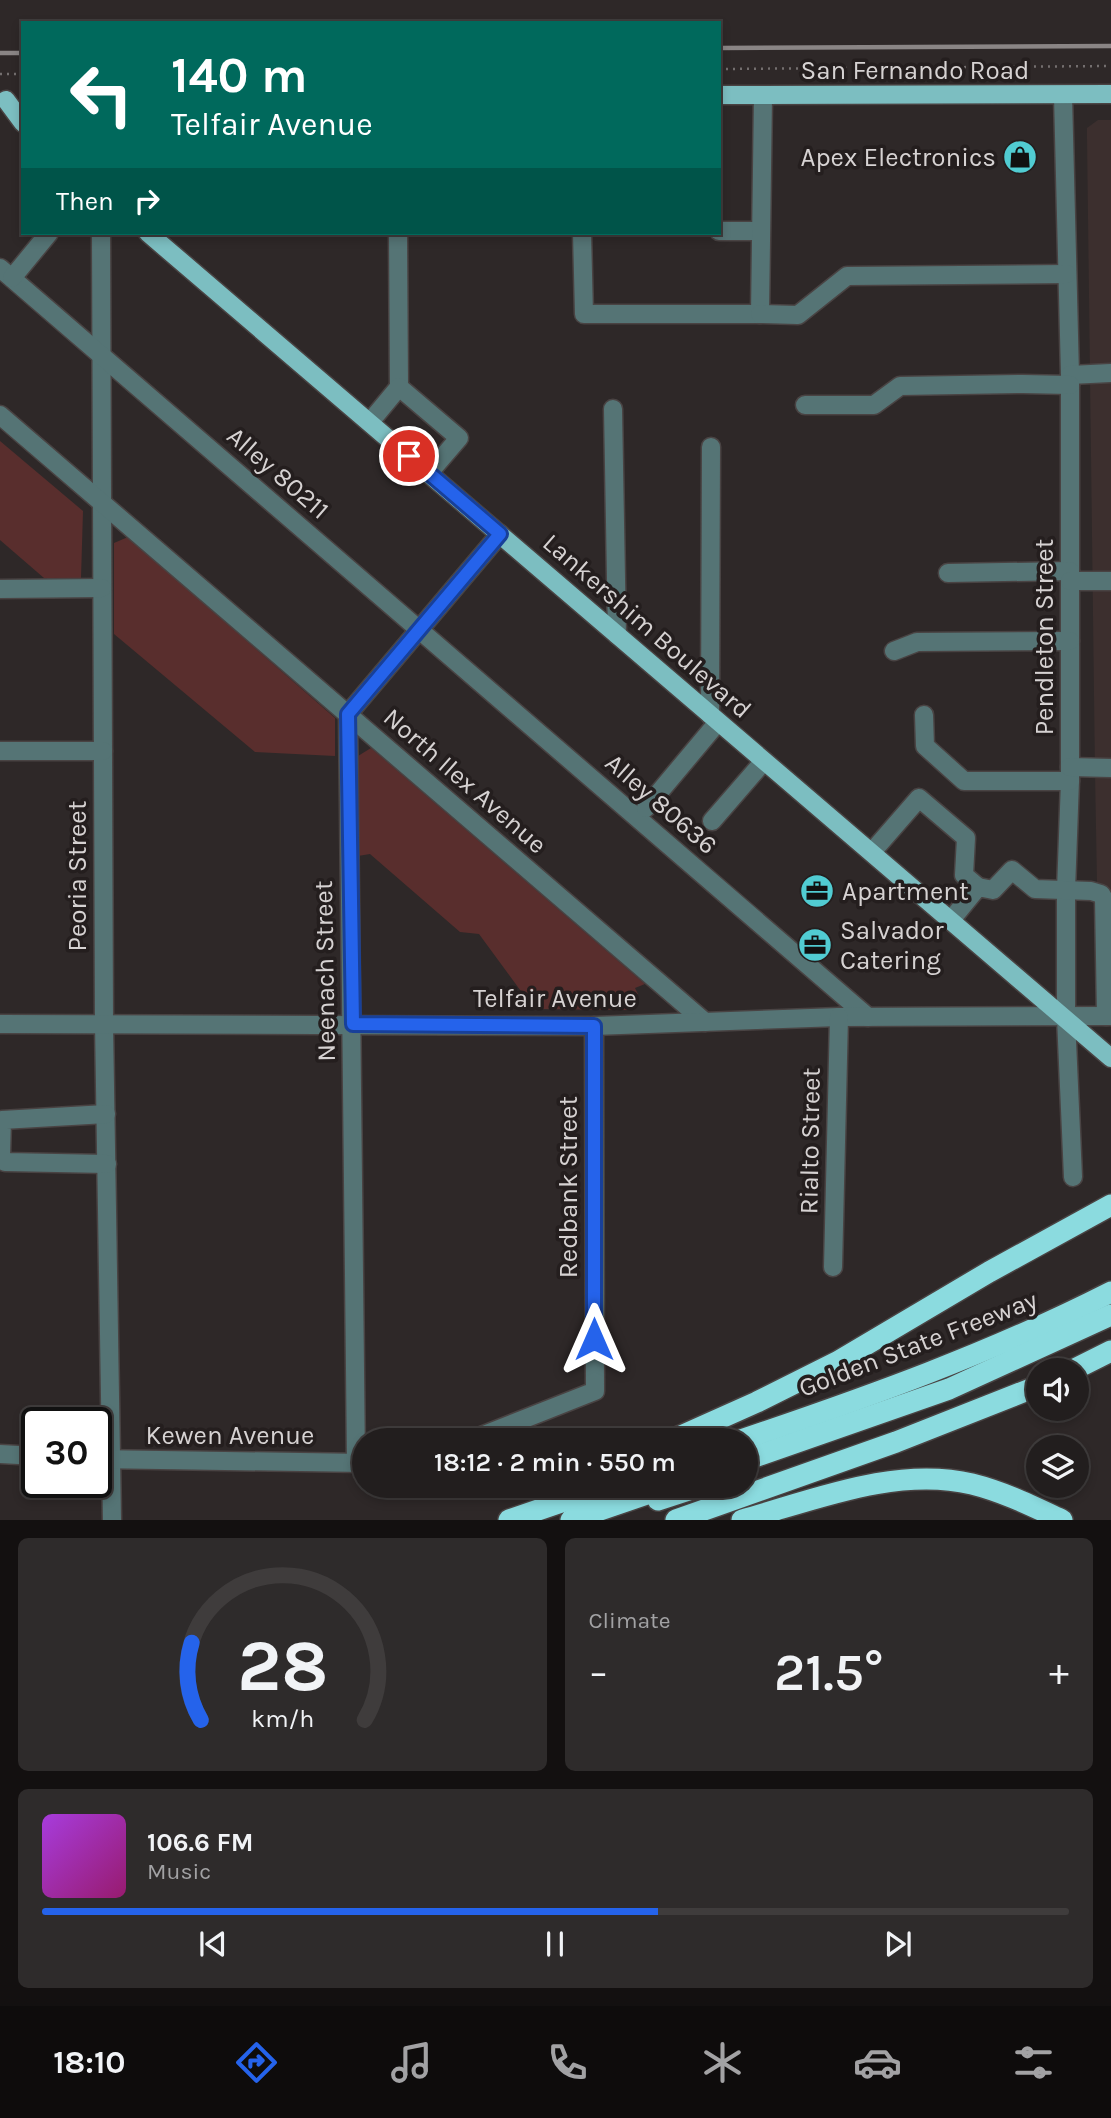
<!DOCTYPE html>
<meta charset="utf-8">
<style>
:root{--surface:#221e1e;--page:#2e2b2b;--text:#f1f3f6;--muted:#a2a2a4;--line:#3f3c3c;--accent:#2563eb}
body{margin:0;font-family:Karla,sans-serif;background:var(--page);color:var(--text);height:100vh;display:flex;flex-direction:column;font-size:26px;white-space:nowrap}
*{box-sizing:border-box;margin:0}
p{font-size:23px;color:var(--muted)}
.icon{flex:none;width:38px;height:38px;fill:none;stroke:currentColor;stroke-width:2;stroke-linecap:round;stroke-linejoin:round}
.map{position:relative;height:1520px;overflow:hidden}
.drawer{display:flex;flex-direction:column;gap:18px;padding:18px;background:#131010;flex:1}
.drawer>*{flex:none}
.banner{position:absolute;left:21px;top:21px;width:700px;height:214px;border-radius:0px;box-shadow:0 4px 10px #0003,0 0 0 2px var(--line);background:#00695c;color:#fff;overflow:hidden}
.fabs{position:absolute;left:1026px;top:1358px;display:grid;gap:14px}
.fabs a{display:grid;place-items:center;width:63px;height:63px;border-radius:50%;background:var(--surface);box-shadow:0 4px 10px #0003,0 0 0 2px var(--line);font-size:35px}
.speed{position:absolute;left:21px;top:1407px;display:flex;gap:14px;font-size:35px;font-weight:700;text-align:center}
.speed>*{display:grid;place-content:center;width:91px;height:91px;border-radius:50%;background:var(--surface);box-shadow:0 4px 10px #0003,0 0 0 2px var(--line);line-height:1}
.speed .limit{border:4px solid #111;border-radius:10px;background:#fff;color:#111}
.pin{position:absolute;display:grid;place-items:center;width:60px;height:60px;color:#fff;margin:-30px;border:4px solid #fff;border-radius:50%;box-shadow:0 2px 7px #0007}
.me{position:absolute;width:77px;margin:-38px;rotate:0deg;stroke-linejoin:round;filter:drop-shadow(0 0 5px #0008)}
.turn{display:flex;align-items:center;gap:24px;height:147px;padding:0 35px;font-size:32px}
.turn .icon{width:91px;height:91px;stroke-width:2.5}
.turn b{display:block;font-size:49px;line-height:60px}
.then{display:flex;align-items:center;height:66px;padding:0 35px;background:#0003;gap:14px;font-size:26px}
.big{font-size:52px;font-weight:600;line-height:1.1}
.drawer .card{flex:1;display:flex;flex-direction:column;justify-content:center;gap:10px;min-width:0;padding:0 24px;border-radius:10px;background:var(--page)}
.drawer .dial{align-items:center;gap:0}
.dial svg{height:182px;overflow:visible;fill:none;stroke:var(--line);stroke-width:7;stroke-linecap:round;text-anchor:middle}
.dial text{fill:var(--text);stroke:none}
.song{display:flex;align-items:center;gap:21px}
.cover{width:84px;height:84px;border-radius:10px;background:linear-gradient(135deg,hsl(280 70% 55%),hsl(320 70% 35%))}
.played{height:7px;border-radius:4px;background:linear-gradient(90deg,var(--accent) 60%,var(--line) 60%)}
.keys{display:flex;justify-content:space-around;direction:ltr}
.heat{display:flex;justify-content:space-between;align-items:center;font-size:38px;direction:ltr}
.drawer .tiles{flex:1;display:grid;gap:18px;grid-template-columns:1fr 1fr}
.card:last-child{grid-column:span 2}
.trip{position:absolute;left:352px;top:1428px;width:406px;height:70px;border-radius:35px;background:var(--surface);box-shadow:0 4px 10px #0003,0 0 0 2px var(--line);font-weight:600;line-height:70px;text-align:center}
.tabs{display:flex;height:112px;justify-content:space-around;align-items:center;background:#0e0c0c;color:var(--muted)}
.tabs .icon{width:49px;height:49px}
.tabs .selected{color:var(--accent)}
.tabs b{font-size:32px;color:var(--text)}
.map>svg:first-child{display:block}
.built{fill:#3c2f2e}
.green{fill:#592e2d}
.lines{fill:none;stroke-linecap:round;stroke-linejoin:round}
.minor-casing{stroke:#494343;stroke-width:21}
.major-casing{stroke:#494343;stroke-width:21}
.highway-casing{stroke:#494343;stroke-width:24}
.path{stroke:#746f6f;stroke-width:2.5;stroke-dasharray:2 5;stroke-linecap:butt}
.minor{stroke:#557475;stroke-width:18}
.major{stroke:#7cbec1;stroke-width:18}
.highway{stroke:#8bdbdf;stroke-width:21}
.rail{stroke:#8a8585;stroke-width:4.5}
.route-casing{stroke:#184099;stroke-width:18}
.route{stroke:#2563eb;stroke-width:12}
.labels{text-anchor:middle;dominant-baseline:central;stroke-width:7;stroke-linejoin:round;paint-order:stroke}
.street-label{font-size:26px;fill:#d6d2d2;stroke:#241e1e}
.poi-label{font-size:26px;fill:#d6d2d2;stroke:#241e1e;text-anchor:start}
</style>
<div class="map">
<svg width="1111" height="1520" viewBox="0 0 1111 1520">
<rect width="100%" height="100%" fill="#2e2828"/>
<path class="built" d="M1098 120H1111V994H1099L1095 773 1087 137V128Z"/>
<g class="green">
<path d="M0 441 83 511 81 578H44L0 540Z"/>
<path d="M128 537 335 718V756L255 752 114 634V543Z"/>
<path d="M371 748 645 984 635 988 638 994 633 997 631 1010 534 1009 479 934 460 932 370 854 358 856V756Z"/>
</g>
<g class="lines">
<g class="minor-casing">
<g id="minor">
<path d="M1063 96 1070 375V781L1066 890V1018L1073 1177"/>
<path d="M719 231H760"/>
<path d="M101 233 104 1024 112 1520"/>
<path d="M398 233 399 387"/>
<path d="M582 233 584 314H760L763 96"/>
<path d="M0 268 868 1017"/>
<path d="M12 278 49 233"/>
<path d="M760 314 798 315 847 276 1067 274"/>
<path d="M1070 375 1111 373"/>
<path d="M805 405H874L900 386 1023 384 1070 385"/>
<path d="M613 409 617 635"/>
<path d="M0 415 705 1022"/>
<path d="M370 422 399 387 459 438 429 473"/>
<path d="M948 573 1070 571"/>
<path d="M1070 581H1111"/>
<path d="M0 589 102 588"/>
<path d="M894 651 917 642 1070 641"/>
<path d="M710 715 711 447"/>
<path d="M924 715 925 746 964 781H1070"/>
<path d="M0 751H103"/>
<path d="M1070 767 1111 768"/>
<path d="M646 808 718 722"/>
<path d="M712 821 764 761"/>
<path d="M872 852 919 798 966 838 964 875 978 887"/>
<path d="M951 920 978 887 993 890 1012 870 1035 889 1091 891 1101 894 1104 899 1106 1016"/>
<path d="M0 1024 594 1026 839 1017 1111 1016"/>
<path d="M106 1114 2 1120 1 1155 5 1162 107 1164"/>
<path d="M833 1267 839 1017"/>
<path d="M471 1440 595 1391 594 1026"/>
<path d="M0 1454 37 1456"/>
<path d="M96 1459 364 1463"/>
<path d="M356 1462 348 714 500 534"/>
</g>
</g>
<g class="major-casing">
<g id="major">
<path d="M719 95 1111 94"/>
<path d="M6 100 23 123"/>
<path d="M148 233 1111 1058"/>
</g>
</g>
<g class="highway-casing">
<g id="highway">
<path d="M1073 1370 1111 1351"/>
<path d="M672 1440 757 1402 837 1362 989 1272 1111 1205"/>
<path d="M741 1440C868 1397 991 1353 1111 1292"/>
<path d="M746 1460 949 1389 1111 1315"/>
<path d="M658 1500 701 1486"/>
<path d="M509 1520 608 1486"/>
<path d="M571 1520 670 1486"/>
<path d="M676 1520 896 1442 1038 1386"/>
<path d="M742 1520C814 1500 896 1466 972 1484 1004 1492 1032 1506 1062 1520"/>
</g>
</g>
<g class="path">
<path d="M719 69 1111 66"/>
<path d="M0 74H23"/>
</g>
<use href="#minor" class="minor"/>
<use href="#major" class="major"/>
<use href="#highway" class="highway"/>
<g class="rail">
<path d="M719 48 1111 46"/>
<path d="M0 53H23"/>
</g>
</g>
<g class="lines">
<g class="route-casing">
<path id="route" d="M409 456 500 534 348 714 353 1024 594 1026V1339"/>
</g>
<use href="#route" class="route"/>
</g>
<defs>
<g id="shop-disc" transform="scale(1.75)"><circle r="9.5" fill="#51ccd2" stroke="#241e1e"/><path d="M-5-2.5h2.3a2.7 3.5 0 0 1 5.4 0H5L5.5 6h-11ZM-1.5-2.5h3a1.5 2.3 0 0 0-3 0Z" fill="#111"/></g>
<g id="office-disc" transform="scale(1.75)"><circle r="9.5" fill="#51ccd2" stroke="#241e1e"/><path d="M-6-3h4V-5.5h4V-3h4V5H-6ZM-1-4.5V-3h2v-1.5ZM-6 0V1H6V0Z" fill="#111"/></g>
</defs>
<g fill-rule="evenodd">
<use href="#shop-disc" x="1020" y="157"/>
<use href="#office-disc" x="817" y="891"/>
<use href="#office-disc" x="815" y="945"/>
</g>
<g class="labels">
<g class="street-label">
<text x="915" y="70">San Fernando Road</text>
<text transform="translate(278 473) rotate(41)">Alley 80211</text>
<text transform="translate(647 626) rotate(41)">Lankershim Boulevard</text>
<text transform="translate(1044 637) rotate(-90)">Pendleton Street</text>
<text transform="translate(465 781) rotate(41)">North Ilex Avenue</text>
<text transform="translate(661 804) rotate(41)">Alley 80636</text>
<text transform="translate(77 876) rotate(-90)">Peoria Street</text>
<text transform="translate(325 971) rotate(-91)">Neenach Street</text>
<text x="555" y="998">Telfair Avenue</text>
<text transform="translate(810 1141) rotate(-89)">Rialto Street</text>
<text transform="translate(568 1187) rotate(-90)">Redbank Street</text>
<text transform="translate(918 1344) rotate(-21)">Golden State Freeway</text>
<text x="230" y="1435">Kewen Avenue</text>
</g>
<g class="poi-label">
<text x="996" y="157" text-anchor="end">Apex Electronics</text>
<text x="842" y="891">Apartment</text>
<text x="840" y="930">Salvador<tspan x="840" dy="30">Catering</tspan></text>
</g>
</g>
</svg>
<div class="fabs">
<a><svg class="icon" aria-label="sound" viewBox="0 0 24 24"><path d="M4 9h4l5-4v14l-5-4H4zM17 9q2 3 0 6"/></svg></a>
<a><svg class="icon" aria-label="layers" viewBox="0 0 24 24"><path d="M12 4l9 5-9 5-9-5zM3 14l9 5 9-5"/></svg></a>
</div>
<div class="speed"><div class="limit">30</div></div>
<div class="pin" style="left:409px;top:456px;background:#d93025"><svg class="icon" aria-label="arrive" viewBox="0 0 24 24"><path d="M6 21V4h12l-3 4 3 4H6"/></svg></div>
<svg class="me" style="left:594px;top:1339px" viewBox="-20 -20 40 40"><path d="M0-17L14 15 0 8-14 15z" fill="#2563eb" stroke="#fff" stroke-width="4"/></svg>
<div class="trip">18:12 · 2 min · 550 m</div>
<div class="banner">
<div class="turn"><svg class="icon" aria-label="left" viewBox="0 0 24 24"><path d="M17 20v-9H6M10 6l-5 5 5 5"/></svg><div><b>140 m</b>Telfair Avenue</div></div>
<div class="then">Then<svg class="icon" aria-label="right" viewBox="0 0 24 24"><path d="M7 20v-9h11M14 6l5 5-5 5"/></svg></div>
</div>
</div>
<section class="drawer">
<div class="tiles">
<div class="card dial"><svg viewBox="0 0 100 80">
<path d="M14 69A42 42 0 1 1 86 69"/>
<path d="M14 69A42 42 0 0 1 10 35" stroke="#2563eb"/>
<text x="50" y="56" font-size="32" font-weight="700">28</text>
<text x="50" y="72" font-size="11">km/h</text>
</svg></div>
<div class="card"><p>Climate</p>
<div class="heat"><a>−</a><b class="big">21.5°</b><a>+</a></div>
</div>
<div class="card">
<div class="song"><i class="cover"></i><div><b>106.6 FM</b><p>Music</p></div></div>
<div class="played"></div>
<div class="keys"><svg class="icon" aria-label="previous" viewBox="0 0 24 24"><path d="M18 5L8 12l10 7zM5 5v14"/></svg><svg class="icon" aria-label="pause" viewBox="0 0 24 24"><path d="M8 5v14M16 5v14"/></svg><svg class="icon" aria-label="next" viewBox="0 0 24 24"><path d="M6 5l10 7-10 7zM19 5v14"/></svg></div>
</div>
</div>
</section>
<nav class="tabs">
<b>18:10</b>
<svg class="icon selected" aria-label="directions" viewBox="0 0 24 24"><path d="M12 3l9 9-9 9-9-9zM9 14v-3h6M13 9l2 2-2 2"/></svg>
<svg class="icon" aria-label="music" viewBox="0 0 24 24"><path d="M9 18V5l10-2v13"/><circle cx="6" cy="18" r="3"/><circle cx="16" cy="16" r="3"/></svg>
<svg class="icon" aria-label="phone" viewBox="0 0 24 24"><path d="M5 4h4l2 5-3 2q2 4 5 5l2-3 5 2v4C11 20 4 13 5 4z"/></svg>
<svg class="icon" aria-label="climate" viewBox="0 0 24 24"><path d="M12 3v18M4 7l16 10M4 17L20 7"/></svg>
<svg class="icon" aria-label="car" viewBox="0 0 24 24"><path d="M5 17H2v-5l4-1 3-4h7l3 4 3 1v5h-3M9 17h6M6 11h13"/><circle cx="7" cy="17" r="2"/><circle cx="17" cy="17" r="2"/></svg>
<svg class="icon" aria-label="filters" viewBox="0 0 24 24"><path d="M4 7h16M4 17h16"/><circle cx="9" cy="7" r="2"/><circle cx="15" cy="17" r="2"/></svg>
</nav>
